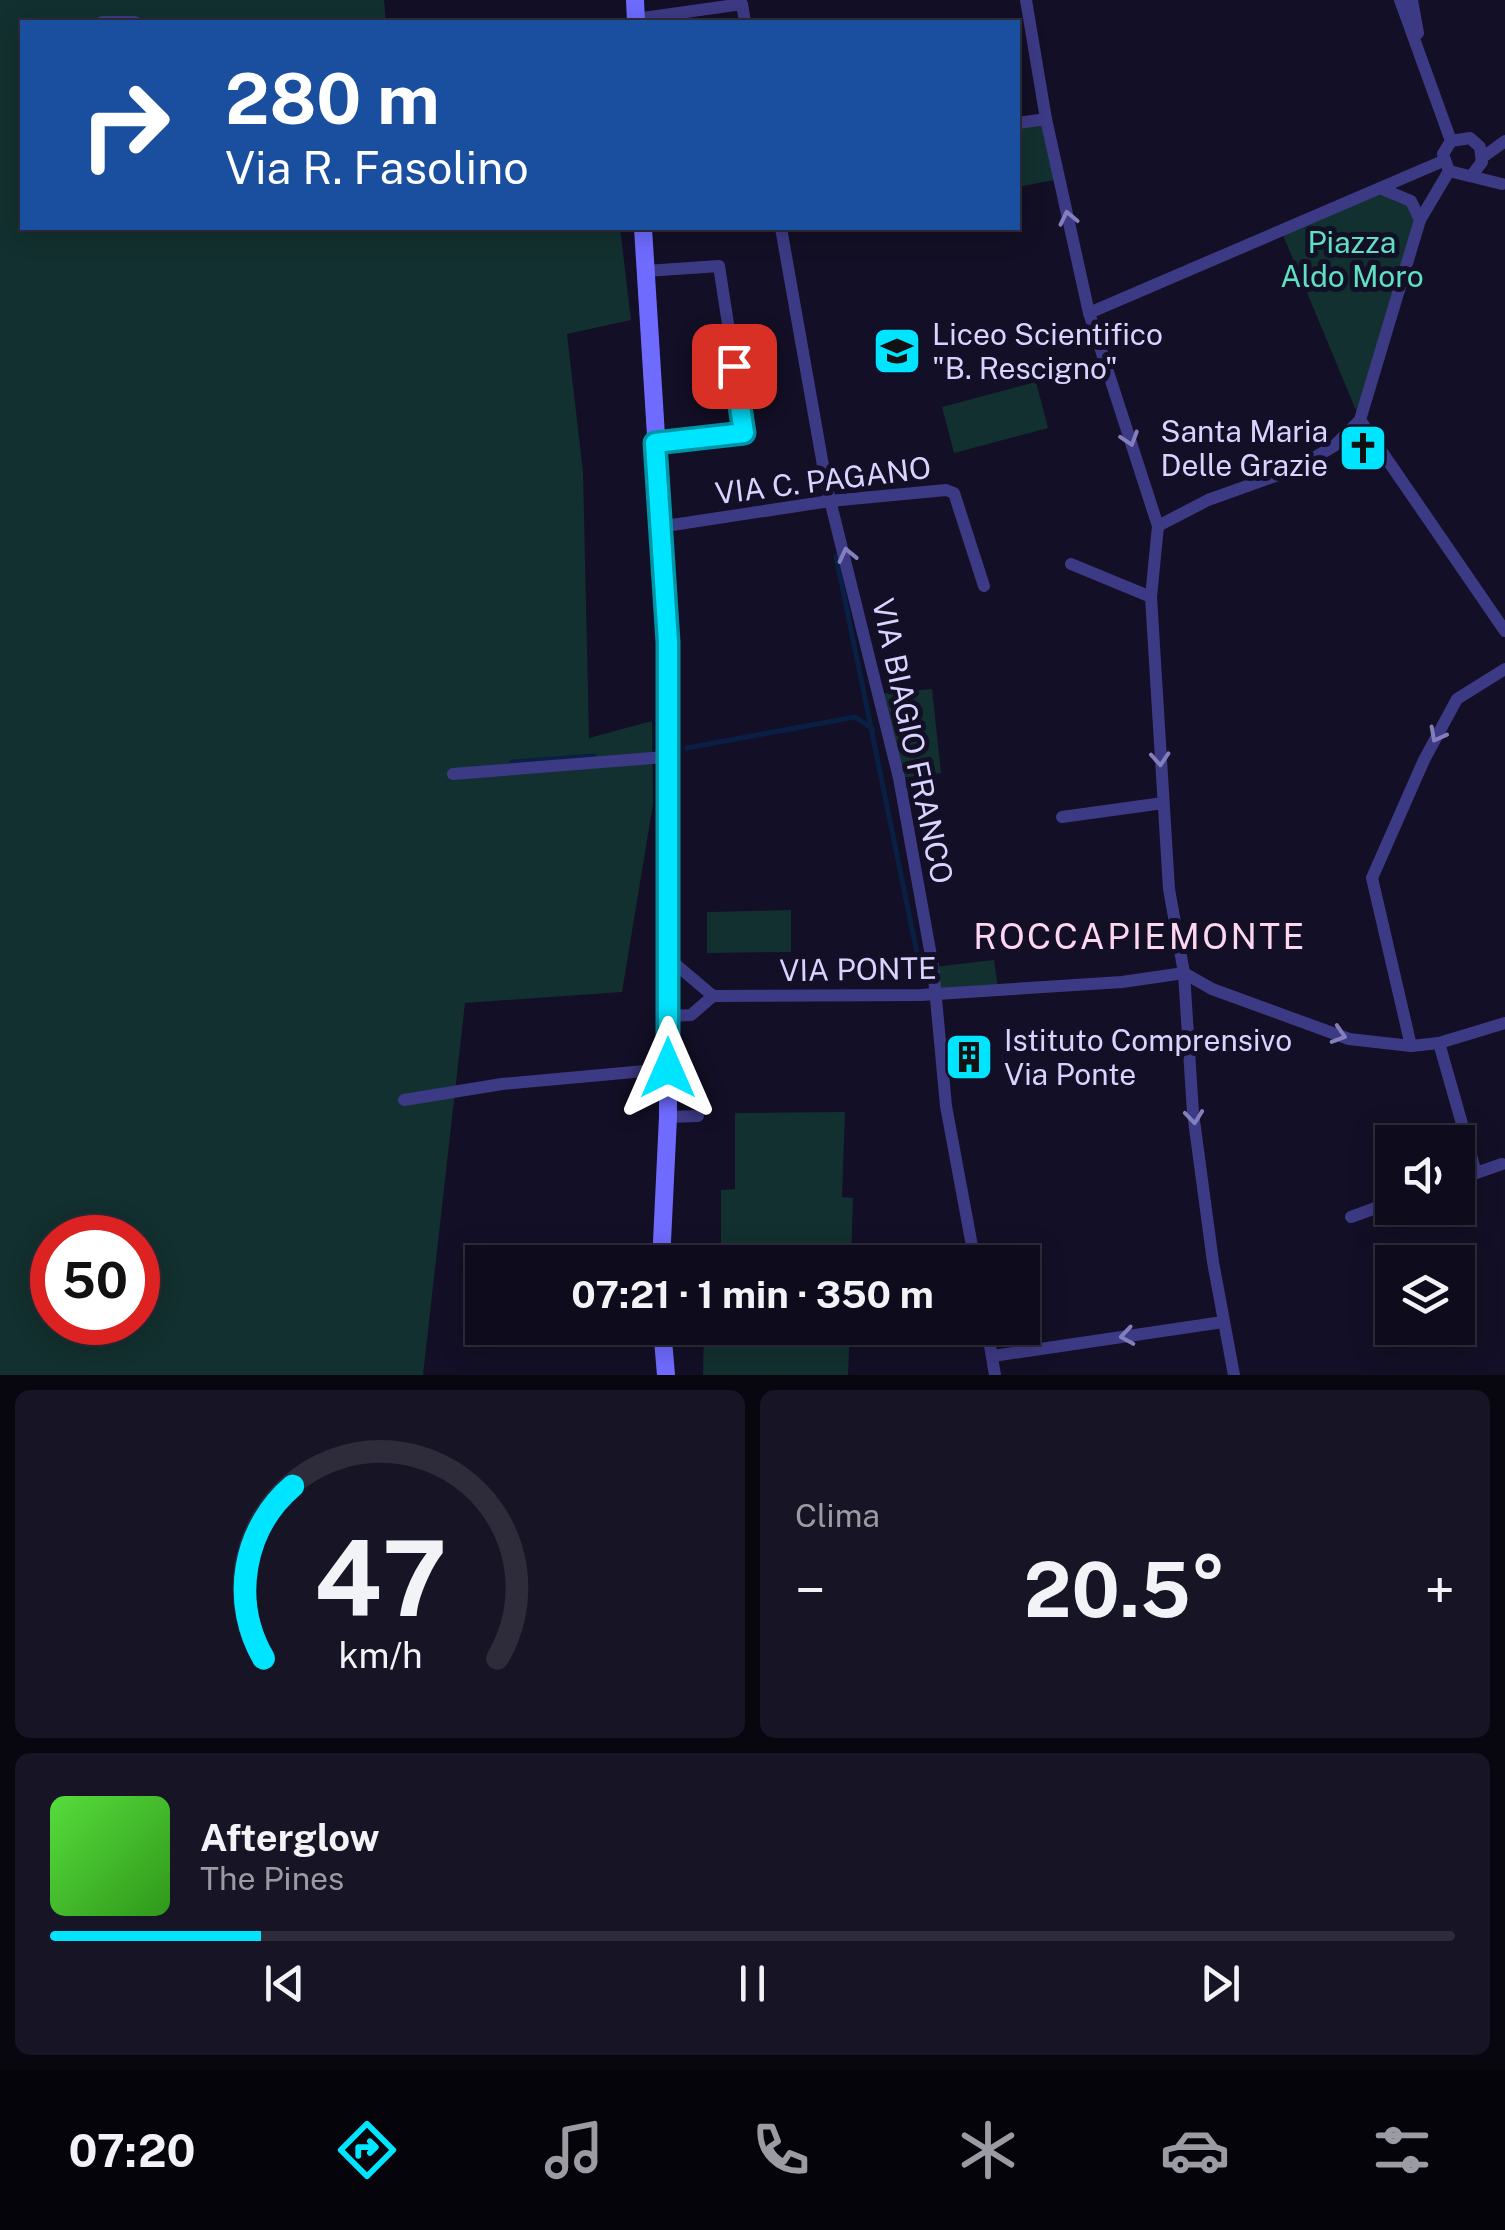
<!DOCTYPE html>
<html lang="it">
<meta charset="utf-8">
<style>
:root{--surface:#0e0b1c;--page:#171425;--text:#f1f3f6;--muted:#9b9ba3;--line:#2e2b3b;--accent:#00e5ff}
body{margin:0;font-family:"Public Sans",sans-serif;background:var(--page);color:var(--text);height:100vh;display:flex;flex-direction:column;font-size:38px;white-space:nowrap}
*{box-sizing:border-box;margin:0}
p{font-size:32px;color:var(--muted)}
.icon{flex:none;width:55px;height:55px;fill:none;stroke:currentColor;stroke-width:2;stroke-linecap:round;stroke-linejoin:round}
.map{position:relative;height:1375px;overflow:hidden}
.sheet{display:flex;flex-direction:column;gap:15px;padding:15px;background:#08060f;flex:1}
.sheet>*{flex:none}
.top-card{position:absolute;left:20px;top:20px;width:1000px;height:210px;border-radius:0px;box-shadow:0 5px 25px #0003,0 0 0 2px var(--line);background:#1a4fa0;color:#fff;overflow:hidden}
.controls{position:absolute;left:1375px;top:1125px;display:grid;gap:20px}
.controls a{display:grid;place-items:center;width:100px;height:100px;border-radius:0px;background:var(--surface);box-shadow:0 5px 25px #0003,0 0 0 2px var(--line);font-size:50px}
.speed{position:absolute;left:30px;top:1215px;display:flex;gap:20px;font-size:50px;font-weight:700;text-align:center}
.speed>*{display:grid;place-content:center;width:130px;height:130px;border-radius:50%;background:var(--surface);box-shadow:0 5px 25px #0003,0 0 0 2px var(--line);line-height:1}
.speed .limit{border:15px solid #d22;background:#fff;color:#111}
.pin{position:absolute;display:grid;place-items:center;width:85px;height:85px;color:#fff;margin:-42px;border-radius:20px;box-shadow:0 5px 15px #0006}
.me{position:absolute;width:110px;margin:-55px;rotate:0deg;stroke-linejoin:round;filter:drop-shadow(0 0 8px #0008)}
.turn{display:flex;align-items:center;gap:35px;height:210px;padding:0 40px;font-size:45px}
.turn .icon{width:130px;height:130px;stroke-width:2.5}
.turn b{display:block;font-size:70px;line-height:85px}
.big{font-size:75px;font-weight:700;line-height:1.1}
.sheet .card{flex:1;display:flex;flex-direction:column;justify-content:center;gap:15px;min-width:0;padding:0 35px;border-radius:15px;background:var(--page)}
.sheet .dial{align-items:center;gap:0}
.dial svg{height:260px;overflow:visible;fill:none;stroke:var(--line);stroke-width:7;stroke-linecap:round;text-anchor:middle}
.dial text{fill:var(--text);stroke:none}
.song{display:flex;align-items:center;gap:30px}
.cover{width:120px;height:120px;border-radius:15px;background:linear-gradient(135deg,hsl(110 70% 55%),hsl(110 70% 35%))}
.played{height:10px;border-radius:5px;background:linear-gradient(90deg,var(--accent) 15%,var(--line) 15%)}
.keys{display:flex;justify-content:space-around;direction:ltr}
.heat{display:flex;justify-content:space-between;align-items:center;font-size:55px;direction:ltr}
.sheet .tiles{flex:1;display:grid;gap:15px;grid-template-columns:1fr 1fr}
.card:last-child{grid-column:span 2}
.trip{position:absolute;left:465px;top:1245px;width:575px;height:100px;border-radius:0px;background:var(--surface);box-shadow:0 5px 25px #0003,0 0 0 2px var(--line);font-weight:700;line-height:100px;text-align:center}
.dock{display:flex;height:160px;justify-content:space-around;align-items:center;background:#06040b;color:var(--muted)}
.dock .icon{width:70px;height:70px}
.dock .active{color:var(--accent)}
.dock b{font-size:45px;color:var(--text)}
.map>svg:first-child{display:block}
.green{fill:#12302f;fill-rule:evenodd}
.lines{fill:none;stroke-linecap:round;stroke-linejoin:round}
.stream{stroke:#0a1f44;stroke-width:5}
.street{stroke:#3d3a85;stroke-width:12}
.secondary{stroke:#6f6bff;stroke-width:18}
.oneway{stroke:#837fbc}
.route-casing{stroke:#0095a6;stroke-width:25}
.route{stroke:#00e5ff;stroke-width:18}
.labels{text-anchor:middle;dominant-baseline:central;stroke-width:10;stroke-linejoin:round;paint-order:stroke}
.park-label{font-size:30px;fill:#5fe0c0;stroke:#130f26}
.poi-label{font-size:30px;fill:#d9d4ff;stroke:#130f26;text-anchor:start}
.street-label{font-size:30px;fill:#d9d4ff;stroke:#130f26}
.quarter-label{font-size:35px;letter-spacing:2.5px;fill:#ffd6f0;stroke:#130f26}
</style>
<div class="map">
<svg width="1505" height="1375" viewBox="0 0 1505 1375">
<rect width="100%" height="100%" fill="#130f26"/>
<g class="green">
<path d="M0 0H384L386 22H22V228H620L631 320 567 334 583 472 589 738 652 721 653 804 622 992 465 1003 423 1375H0ZM52 1238H138V1322H52Z"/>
<path d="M1046 119 1059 179 1018 187V123Z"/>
<path d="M1382 189 1411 201 1420 220 1360 420 1281 230Z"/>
<path d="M1036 382 1048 428 954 453 942 407Z"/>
<path d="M932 689 941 773 899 778 878 694Z"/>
<path d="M791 910V952L707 953V912Z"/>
<path d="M994 960 998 988 935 994 933 967Z"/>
<path d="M845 1112 842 1197 853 1198 851 1262H721V1190L735 1189V1113Z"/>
<path d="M704 1328H850L848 1375H703Z"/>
</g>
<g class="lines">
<g class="stream">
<path d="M836 556 920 968"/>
<path d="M687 748 855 717 873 729"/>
<path d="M512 762 594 756"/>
</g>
<g class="street">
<path d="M1026 0 1046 119 1089 313 1158 526 1151 597 1169 889 1184 973 1193 1113 1213 1262 1234 1375"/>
<path d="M1400 0 1451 141"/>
<path d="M1412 0 1418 33"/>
<path d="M636 19 742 4 745 22"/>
<path d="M102 22H135"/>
<path d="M1018 123 1046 119"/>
<path d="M1483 157 1505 141"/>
<path d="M1472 175 1482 162 1480 147 1470 138 1451 141 1443 154 1449 171 1502 184"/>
<path d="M1382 189 1411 201 1420 220"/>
<path d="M781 228 827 488 899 778 933 967 946 1106 975 1262"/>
<path d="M646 271 719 266 745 433 655 443"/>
<path d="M1089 313 1443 161"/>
<path d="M1360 420 1505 631"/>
<path d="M1158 526 1208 500 1295 469 1334 446 1360 420 1420 220 1449 171"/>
<path d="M659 527 830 501 946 490 954 493 984 586"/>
<path d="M1071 564 1151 597"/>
<path d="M453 774 665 757"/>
<path d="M1062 817 1163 803"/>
<path d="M667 957 713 996 921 995 1122 982 1184 973 1212 989 1349 1039 1411 1046 1439 1043 1505 1023"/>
<path d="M667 1016 691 1015 713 996"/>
<path d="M1439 1043 1476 1173 1502 1164"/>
<path d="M1411 1046 1372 878 1424 760 1457 699 1505 669"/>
<path d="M404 1100 502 1084 667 1069"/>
<path d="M668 1117 698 1116"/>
<path d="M1458 1179 1476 1173"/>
<path d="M1351 1217 1392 1202"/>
<path d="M987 1328 995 1375"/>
<path d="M993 1356 1223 1322"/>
</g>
<g class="secondary">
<path d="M635 0 636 22"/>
<path d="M643 228 669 643 668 1117 661 1262"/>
<path d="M662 1328 666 1375"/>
</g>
</g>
<defs><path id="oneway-chevron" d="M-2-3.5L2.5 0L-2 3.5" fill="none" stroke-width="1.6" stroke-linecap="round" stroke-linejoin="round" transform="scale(2.5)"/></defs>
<g class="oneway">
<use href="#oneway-chevron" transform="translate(1068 218) rotate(-102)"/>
<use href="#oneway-chevron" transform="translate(1130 439) rotate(72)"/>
<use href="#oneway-chevron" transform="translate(847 555) rotate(-103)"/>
<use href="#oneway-chevron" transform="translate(1437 735) rotate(118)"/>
<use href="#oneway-chevron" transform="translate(1160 759) rotate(86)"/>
<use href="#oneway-chevron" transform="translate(1339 1035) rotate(17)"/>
<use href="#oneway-chevron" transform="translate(1194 1117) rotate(84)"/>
<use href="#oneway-chevron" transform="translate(1127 1336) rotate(171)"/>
</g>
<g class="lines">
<g class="route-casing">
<path id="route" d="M668 1068V642L655 443 744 433 734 366"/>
</g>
<use href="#route" class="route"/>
</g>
<defs>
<g id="school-square" transform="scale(2.5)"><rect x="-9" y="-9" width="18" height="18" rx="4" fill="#00e5ff" stroke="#130f26"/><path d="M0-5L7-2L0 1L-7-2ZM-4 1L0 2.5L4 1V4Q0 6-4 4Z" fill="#111"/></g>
<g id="church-square" transform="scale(2.5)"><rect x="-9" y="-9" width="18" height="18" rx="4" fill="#00e5ff" stroke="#130f26"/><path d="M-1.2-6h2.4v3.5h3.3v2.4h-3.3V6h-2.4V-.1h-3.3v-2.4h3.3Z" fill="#111"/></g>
<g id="building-square" transform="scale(2.5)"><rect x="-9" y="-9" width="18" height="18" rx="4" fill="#00e5ff" stroke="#130f26"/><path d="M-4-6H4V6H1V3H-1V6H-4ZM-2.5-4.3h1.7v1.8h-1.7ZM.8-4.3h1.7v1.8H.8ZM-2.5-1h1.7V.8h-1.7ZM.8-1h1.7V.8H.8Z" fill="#111"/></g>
</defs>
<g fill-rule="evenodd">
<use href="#school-square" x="897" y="351"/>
<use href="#church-square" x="1363" y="448"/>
<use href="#building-square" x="969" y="1057"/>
</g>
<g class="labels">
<g class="park-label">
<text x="1352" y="242">Piazza<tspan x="1352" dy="34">Aldo Moro</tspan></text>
</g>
<g class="poi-label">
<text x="932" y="334">Liceo Scientifico<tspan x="932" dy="34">"B. Rescigno"</tspan></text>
<text x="1328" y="431" text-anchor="end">Santa Maria<tspan x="1328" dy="34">Delle Grazie</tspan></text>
<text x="1004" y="1040">Istituto Comprensivo<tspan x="1004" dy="34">Via Ponte</tspan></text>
</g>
<g class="street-label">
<text transform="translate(823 480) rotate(-7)">VIA C. PAGANO</text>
<text transform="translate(913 741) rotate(78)">VIA BIAGIO FRANCO</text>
<text transform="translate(858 969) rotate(-1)">VIA PONTE</text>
</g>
<g class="quarter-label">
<text x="1140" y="936">ROCCAPIEMONTE</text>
</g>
</g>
</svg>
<div class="controls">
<a><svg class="icon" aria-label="sound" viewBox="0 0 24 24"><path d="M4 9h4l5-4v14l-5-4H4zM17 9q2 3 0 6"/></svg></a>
<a><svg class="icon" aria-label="layers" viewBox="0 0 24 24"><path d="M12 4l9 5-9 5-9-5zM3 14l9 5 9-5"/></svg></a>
</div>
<div class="speed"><div class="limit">50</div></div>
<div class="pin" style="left:734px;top:366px;background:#d93025"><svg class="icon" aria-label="arrive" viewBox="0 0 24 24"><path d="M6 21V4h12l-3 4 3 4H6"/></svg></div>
<svg class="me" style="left:668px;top:1068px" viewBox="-20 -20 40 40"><path d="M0-17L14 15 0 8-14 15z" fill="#00e5ff" stroke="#fff" stroke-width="4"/></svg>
<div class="trip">07:21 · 1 min · 350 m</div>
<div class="top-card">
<div class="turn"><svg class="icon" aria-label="right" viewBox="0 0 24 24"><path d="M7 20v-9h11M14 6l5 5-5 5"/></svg><div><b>280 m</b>Via R. Fasolino</div></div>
</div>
</div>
<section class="sheet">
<div class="tiles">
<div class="card dial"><svg viewBox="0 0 100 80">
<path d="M14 69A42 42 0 1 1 86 69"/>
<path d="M14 69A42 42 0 0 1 23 16" stroke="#00e5ff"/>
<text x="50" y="56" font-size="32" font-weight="700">47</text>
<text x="50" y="72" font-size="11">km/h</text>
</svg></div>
<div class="card"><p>Clima</p>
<div class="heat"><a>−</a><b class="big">20.5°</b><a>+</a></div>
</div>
<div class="card">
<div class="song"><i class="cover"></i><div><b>Afterglow</b><p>The Pines</p></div></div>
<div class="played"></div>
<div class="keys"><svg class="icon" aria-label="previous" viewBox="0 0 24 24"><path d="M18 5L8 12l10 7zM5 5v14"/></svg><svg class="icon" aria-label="pause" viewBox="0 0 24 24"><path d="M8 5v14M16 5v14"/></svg><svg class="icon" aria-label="next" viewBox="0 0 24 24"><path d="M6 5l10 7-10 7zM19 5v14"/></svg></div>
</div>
</div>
</section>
<nav class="dock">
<b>07:20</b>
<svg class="icon active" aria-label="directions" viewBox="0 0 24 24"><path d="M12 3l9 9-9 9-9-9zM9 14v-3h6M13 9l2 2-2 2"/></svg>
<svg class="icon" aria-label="music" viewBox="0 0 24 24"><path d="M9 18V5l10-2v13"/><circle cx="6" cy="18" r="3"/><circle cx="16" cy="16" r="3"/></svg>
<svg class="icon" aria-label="phone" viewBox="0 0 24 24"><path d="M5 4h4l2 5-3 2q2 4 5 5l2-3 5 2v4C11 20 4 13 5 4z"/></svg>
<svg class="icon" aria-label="climate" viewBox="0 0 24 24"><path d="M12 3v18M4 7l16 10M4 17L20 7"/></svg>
<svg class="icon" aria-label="car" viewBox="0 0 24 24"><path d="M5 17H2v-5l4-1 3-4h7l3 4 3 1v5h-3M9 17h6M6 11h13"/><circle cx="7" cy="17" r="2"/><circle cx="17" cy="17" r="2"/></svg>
<svg class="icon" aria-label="filters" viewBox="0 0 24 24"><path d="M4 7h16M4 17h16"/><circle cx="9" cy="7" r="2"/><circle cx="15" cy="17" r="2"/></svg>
</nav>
